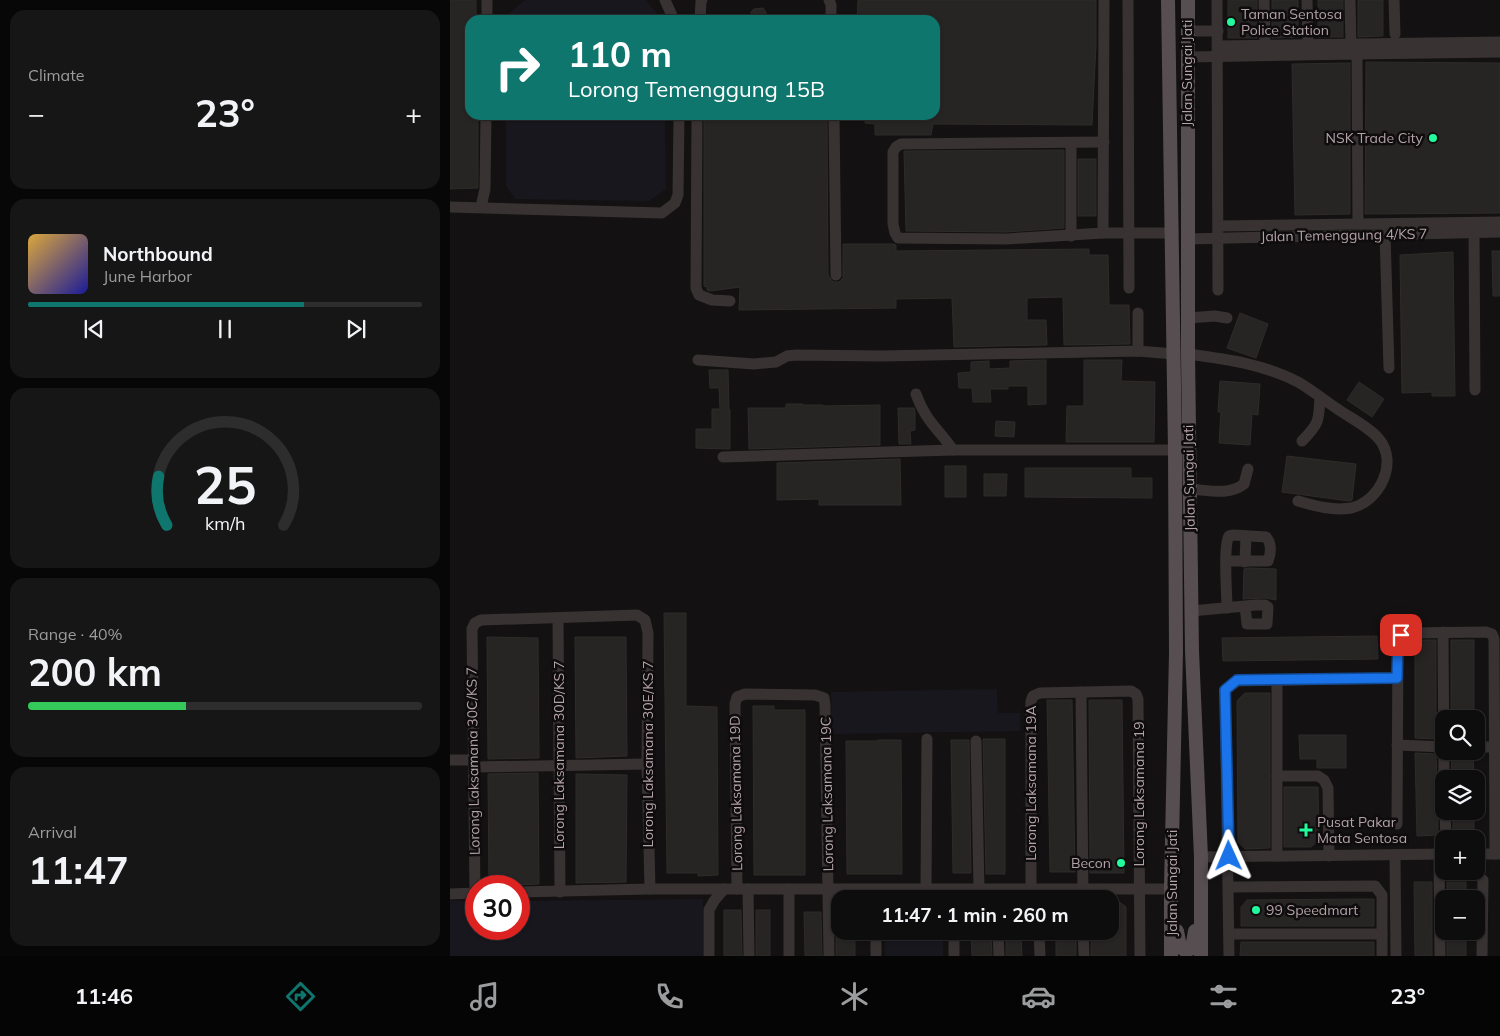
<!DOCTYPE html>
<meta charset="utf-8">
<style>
:root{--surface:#0e0d0d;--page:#171616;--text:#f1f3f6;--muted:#9b9c9d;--line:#2e2d2e;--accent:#0f766e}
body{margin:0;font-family:Mulish,sans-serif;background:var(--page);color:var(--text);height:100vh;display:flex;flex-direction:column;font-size:19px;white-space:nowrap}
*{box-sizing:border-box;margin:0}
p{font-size:16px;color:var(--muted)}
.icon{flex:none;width:28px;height:28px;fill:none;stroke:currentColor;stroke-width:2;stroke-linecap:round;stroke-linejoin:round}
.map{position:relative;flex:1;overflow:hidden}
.details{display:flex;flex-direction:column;gap:10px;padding:10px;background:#080707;width:450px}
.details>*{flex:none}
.hud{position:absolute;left:15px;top:15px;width:475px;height:105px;border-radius:15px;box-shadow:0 1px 4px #0004,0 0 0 1px var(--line);background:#0f766e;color:#fff;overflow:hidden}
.tools{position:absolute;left:985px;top:710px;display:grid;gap:10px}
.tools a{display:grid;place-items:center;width:50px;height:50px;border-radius:10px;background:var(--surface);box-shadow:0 1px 4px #0004,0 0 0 1px var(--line);font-size:25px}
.speed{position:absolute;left:15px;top:875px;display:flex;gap:10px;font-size:25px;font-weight:700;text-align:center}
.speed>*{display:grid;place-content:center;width:65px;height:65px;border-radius:50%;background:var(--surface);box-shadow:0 1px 4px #0004,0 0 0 1px var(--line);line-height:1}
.speed .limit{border:8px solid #d22;background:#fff;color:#111}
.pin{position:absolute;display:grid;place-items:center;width:42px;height:42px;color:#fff;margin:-21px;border-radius:10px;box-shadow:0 2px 8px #0006}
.me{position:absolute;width:55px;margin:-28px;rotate:359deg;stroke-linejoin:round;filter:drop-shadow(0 0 4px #0008)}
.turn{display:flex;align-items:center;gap:18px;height:105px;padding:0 20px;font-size:22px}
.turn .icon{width:65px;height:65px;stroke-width:2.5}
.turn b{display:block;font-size:35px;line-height:42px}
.big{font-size:38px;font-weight:700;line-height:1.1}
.details .card{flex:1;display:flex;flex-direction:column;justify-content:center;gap:8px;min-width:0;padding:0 18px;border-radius:15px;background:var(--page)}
.details .dial{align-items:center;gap:0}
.dial svg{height:130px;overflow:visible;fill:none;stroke:var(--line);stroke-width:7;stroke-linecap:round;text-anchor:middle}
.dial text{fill:var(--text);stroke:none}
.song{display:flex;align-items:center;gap:15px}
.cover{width:60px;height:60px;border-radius:8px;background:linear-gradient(135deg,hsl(40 70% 55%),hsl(240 70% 35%))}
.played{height:5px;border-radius:2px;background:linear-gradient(90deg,var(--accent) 70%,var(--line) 70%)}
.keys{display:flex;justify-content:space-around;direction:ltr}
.heat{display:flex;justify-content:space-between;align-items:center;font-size:28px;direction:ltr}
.charge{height:8px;border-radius:4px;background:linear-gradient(90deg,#34c759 40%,var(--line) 0)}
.trip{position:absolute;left:381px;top:890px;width:288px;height:50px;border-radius:15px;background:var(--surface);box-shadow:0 1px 4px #0004,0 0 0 1px var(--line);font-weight:700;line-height:50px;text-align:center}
.dock{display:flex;height:80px;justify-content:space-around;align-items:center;background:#060505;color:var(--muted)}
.dock .icon{width:35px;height:35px}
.dock .selected{color:var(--accent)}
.dock b{font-size:22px;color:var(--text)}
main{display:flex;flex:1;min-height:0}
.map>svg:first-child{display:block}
.green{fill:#18171e}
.building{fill:#272424;stroke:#2f2b2b}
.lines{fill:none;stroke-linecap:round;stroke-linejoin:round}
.minor{stroke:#383233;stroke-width:11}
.major{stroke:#574e51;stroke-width:14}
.route-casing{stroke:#114b97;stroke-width:12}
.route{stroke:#1a73e8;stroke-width:9}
.poi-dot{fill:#21fb9e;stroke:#0e0c0c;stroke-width:2}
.labels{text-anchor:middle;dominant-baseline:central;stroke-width:5;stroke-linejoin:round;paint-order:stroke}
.poi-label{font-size:14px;fill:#b4a2a9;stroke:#0e0c0c;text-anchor:start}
.street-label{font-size:14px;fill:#b4a2a9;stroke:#0e0c0c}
</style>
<main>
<section class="details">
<div class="card"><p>Climate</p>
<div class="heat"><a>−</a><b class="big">23°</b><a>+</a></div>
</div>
<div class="card">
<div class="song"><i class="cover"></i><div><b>Northbound</b><p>June Harbor</p></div></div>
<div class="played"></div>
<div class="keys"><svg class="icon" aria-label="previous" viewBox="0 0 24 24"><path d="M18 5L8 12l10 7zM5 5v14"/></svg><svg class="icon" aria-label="pause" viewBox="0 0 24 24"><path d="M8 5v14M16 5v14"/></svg><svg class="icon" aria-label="next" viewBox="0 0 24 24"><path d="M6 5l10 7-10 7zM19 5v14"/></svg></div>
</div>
<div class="card dial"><svg viewBox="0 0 100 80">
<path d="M14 69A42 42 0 1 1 86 69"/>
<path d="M14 69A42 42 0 0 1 9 39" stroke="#0f766e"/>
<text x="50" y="56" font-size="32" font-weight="700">25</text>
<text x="50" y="72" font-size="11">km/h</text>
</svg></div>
<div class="card"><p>Range · 40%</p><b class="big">200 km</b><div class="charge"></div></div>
<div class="card"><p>Arrival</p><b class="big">11:47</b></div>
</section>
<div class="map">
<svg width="1050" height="956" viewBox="0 0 1050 956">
<rect width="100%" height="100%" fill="#131111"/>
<g class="green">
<path d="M75 0H196L212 20H56V16Z"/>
<path d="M56 115H215L216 189 199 201 65 199 56 186Z"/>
<path d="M547 689 548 713H570V731L382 734 381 692Z"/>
<path d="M253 899V956H0V901H26V929H69V901Z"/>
<path d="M435 931 493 932V956H435Z"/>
</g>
<g class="building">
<path d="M0 0H26V20H20V115H28V188L0 189Z"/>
<path d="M408 0H646V45L642 125 483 124 481 135H425V124L415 123V115H485V20H407Z"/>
<rect x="778" y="0" width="29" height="38"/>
<path d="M822 0H848V37L822 38Z"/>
<rect x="868" y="0" width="25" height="37"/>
<path d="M908 0H933V36L908 37Z"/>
<path d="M313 8 316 12V20H302L301 12 304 9Z"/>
<path d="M916 62 1050 63V213L915 214Z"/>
<path d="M900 63V214L845 215 842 64Z"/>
<path d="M254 115H377L378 275 383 282H389L393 278V244H443L446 245V251L639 249V255H658L659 305H679L680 344 614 345 613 297 577 298V320H596L597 345 504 347 502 298 446 299V308L289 310 290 287 260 291 257 290V287L254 286Z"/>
<path d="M614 150V228L556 232 456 231 454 151Z"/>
<rect x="628" y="159" width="18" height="57"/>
<path d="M1042 251H1050V296H1043Z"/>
<path d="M1003 252 1005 396H982V392L952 393 950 255Z"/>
<path d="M790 313 818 324 806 358 777 348Z"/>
<path d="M596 360V404L578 405V386H558V389H540L541 402H523L522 388H509L508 373 521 372V362L539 361V369L560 368V361Z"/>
<path d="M634 360H672L671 381 705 382 704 442H616L617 406H634Z"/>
<path d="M259 370H278L279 410H280V449L246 448V429H262V409H270L269 388H260Z"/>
<path d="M770 381 810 384 808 415 802 414 800 445 769 443 771 412H768Z"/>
<path d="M909 382 934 399 922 417 897 400Z"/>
<path d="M336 404H353V405H373V406L430 405V445L299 449 298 408H336Z"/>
<path d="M448 408H464L465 411V430L460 431 461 444H449Z"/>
<path d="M546 421 565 422 564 437 545 436Z"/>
<path d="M837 456 906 464 902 500 899 501 832 492Z"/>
<path d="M450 459 451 505H369V499L327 500V463Z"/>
<rect x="495" y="466" width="21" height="31"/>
<path d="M575 468H681V478H702V498L575 497Z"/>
<path d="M534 474H557L556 496H534Z"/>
<path d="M799 568 826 569V600L815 598 793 599 794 569Z"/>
<path d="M214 613H236V706L267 707 268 875 248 876V873H217Z"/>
<path d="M927 636 928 659 773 661 772 638Z"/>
<path d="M37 637 88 638 89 758 38 759Z"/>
<path d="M125 637H176L177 756 126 758Z"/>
<path d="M965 640H986V739L965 738Z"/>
<rect x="1001" y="640" width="23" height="79"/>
<path d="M795 693H820V848L795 849 788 842 787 701Z"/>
<path d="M597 700H622L625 872H600Z"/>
<path d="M639 700H672L674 873H640Z"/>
<path d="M303 706H324V710H355V875H304Z"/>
<path d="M849 735H896V768H867V759H850Z"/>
<path d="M533 739H555V874H536Z"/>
<path d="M428 740H451L452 874H397L396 741H428Z"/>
<path d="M501 740H519L521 873H503Z"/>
<path d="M1001 751H1020L1023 754 1024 779H1002Z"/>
<path d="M965 753 986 754 987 780 991 786V805L988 811V835L967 836Z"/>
<path d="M88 773 89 884 39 886 38 774Z"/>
<path d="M126 774 177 775 176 882 126 883Z"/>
<path d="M834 787H868L869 840 861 847H834Z"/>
<rect x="1003" y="811" width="21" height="24"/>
<path d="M964 882H982V956H965Z"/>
<rect x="997" y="882" width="19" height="17"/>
<path d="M908 899H924V926H791V907L797 900Z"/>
<path d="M660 901H668L676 907V956H641V931H660Z"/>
<path d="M274 910H291L292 956H274Z"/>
<rect x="306" y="910" width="14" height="46"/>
<path d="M354 912H371L372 956H355Z"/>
<path d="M386 913H390V931H405V956H386Z"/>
<path d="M521 931H541L542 956H522Z"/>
<path d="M556 931H571L572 956H556Z"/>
<rect x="606" y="931" width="20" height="25"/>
<rect x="997" y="931" width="19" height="25"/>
<path d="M791 942H924V956H790Z"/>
</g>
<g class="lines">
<g class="minor">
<path d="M215 0 224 20"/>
<path d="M379 0 381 5V20"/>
<path d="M654 0 653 233H723"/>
<path d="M678 0 679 288"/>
<path d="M767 0 768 290"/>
<path d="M814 0 815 46"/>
<path d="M857 0 858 46"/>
<path d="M900 0 901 45"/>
<path d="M944 0 945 34"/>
<path d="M37 20V0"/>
<path d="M250 20 251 1 252 0"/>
<path d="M738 31H768"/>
<path d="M768 46 1050 42"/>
<path d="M907 54 1050 52"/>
<path d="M738 57 907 54 908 224"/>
<path d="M247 115 246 288 249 295 262 300 280 301"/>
<path d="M384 115 386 275"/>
<path d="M621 143V236"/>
<path d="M0 207 212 213 225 203 228 195 229 115"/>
<path d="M31 207 35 189 36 115"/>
<path d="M769 226 1050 222"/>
<path d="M1024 232 1025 390"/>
<path d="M653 233 556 239 448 238 445 233 443 224V152L446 147 451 144 654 142"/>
<path d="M935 234 939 368"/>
<path d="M737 239 1050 232"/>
<path d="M737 318 765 316 777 318"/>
<path d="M688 351V313"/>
<path d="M738 354C775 359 814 364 848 382 862 390 875 401 889 410 902 419 919 427 929 439 949 463 929 502 901 508 883 511 865 506 848 501"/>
<path d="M248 360 304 364 326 362 337 356 346 355 433 356 688 351 724 354"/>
<path d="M466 394C476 422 488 428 503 450"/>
<path d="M852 441C869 424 869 421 870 397"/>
<path d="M273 457 503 450H725"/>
<path d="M740 489C758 490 779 496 794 484L798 469"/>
<path d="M776 561H818C821 554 822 543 816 537L784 535 779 536C773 546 777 594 777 608"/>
<path d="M795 562 796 536"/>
<path d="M741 611 806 605H815L818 607 817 624H797L795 606"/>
<path d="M108 618 110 892"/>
<path d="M993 632 994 779"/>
<path d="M631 692 633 899"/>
<path d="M526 741 529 889"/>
<path d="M947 745 994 747"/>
<path d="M1026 747H1045"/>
<path d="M0 760H23"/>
<path d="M24 767 197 764"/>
<path d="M827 776H868L874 780 878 788 879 856"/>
<path d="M995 811 996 839"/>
<path d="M947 824 948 639 951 635 957 633 1036 632 1042 634 1044 639 1045 854"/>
<path d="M1026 854H1050"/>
<path d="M945 855 946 956"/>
<path d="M989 855 990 956"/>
<path d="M827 856V680"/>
<path d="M751 857 994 854"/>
<path d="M779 887 925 886 932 895V956"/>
<path d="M287 889 285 704 287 697 295 694 365 695 374 698 375 705 379 956"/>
<path d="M298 889 299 956"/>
<path d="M339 889V956"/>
<path d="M476 889 477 739"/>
<path d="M581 889V701L583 696 590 693 681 691 686 694 688 699 690 956"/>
<path d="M69 892 200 889H721"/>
<path d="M25 893 22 629 25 623 31 620 187 615 195 620 198 633 197 764 200 889"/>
<path d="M0 894 26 893"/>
<path d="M426 931V956"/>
<path d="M504 931V956"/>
<path d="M548 931 549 956"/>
<path d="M589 931 590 956"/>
<path d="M633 931 634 956"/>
<path d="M779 934H932"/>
<path d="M259 956V910L264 901 274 889"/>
<path d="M779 956 775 690 787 681 947 678"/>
<path d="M1032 956 1033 880"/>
</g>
<g class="major">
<path d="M718 0 725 450 726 652 721 889V956"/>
<path d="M738 0V354L742 651 751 857V956"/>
<path d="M727 931 730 947 736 951 742 948 745 931"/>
</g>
</g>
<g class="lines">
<g class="route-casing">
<path id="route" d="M779 856 775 690 787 680 947 678 948 639 951 635"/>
</g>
<use href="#route" class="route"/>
</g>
<g class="poi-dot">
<circle cx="781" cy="22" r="5"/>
<circle cx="983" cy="138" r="5"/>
<path d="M853.5 822.5h5v5h5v5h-5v5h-5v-5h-5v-5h5z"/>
<circle cx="671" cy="863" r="5"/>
<circle cx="806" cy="910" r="5"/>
</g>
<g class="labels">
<g class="poi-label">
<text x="791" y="14">Taman Sentosa<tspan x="791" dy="16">Police Station</tspan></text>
<text x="973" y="138" text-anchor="end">NSK Trade City</text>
<text x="867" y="822">Pusat Pakar<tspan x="867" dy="16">Mata Sentosa</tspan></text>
<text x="661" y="863" text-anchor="end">Becon</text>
<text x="816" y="910">99 Speedmart</text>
</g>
<g class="street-label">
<text transform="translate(737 73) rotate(-90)">Jalan Sungai Jati</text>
<text transform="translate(894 235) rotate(-1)">Jalan Temenggung 4/KS 7</text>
<text transform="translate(739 478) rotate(-91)">Jalan Sungai Jati</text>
<text transform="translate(198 754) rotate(-90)">Lorong Laksamana 30E/KS 7</text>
<text transform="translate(109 755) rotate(-90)">Lorong Laksamana 30D/KS 7</text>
<text transform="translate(23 761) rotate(-91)">Lorong Laksamana 30C/KS 7</text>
<text transform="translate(581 783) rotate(-90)">Lorong Laksamana 19A</text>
<text transform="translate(286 793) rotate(-91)">Lorong Laksamana 19D</text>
<text transform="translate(377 794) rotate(-91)">Lorong Laksamana 19C</text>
<text transform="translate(689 794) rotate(-90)">Lorong Laksamana 19</text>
<text transform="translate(722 883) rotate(-90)">Jalan Sungai Jati</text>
</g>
</g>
</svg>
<div class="tools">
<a><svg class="icon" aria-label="search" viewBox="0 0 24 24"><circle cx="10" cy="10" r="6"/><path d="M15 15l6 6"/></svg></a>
<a><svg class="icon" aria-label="layers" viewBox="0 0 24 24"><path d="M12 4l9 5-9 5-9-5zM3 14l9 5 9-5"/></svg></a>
<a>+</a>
<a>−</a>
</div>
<div class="speed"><div class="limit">30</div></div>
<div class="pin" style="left:951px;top:635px;background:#d93025"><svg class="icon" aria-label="arrive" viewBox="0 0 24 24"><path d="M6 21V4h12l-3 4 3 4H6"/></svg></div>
<svg class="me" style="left:779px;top:856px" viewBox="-20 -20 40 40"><path d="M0-17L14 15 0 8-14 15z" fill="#1a73e8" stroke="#fff" stroke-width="4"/></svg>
<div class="trip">11:47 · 1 min · 260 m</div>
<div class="hud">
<div class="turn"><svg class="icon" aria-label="right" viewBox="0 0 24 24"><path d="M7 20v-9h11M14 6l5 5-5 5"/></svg><div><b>110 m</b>Lorong Temenggung 15B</div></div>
</div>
</div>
</main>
<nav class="dock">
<b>11:46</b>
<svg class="icon selected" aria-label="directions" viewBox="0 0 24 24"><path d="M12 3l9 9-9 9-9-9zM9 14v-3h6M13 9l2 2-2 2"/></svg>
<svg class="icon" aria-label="music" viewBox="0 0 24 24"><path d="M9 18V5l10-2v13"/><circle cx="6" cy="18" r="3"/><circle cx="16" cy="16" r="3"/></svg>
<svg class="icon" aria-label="phone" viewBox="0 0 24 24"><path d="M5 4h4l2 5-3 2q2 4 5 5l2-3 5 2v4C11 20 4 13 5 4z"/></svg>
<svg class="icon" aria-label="climate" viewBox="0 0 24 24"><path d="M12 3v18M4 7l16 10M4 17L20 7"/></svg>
<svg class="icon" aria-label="car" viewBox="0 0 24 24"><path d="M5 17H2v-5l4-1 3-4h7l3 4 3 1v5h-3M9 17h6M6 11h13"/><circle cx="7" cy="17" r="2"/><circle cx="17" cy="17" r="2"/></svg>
<svg class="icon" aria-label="filters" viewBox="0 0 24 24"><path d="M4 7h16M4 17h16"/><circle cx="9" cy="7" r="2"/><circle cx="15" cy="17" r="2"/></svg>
<b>23°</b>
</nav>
